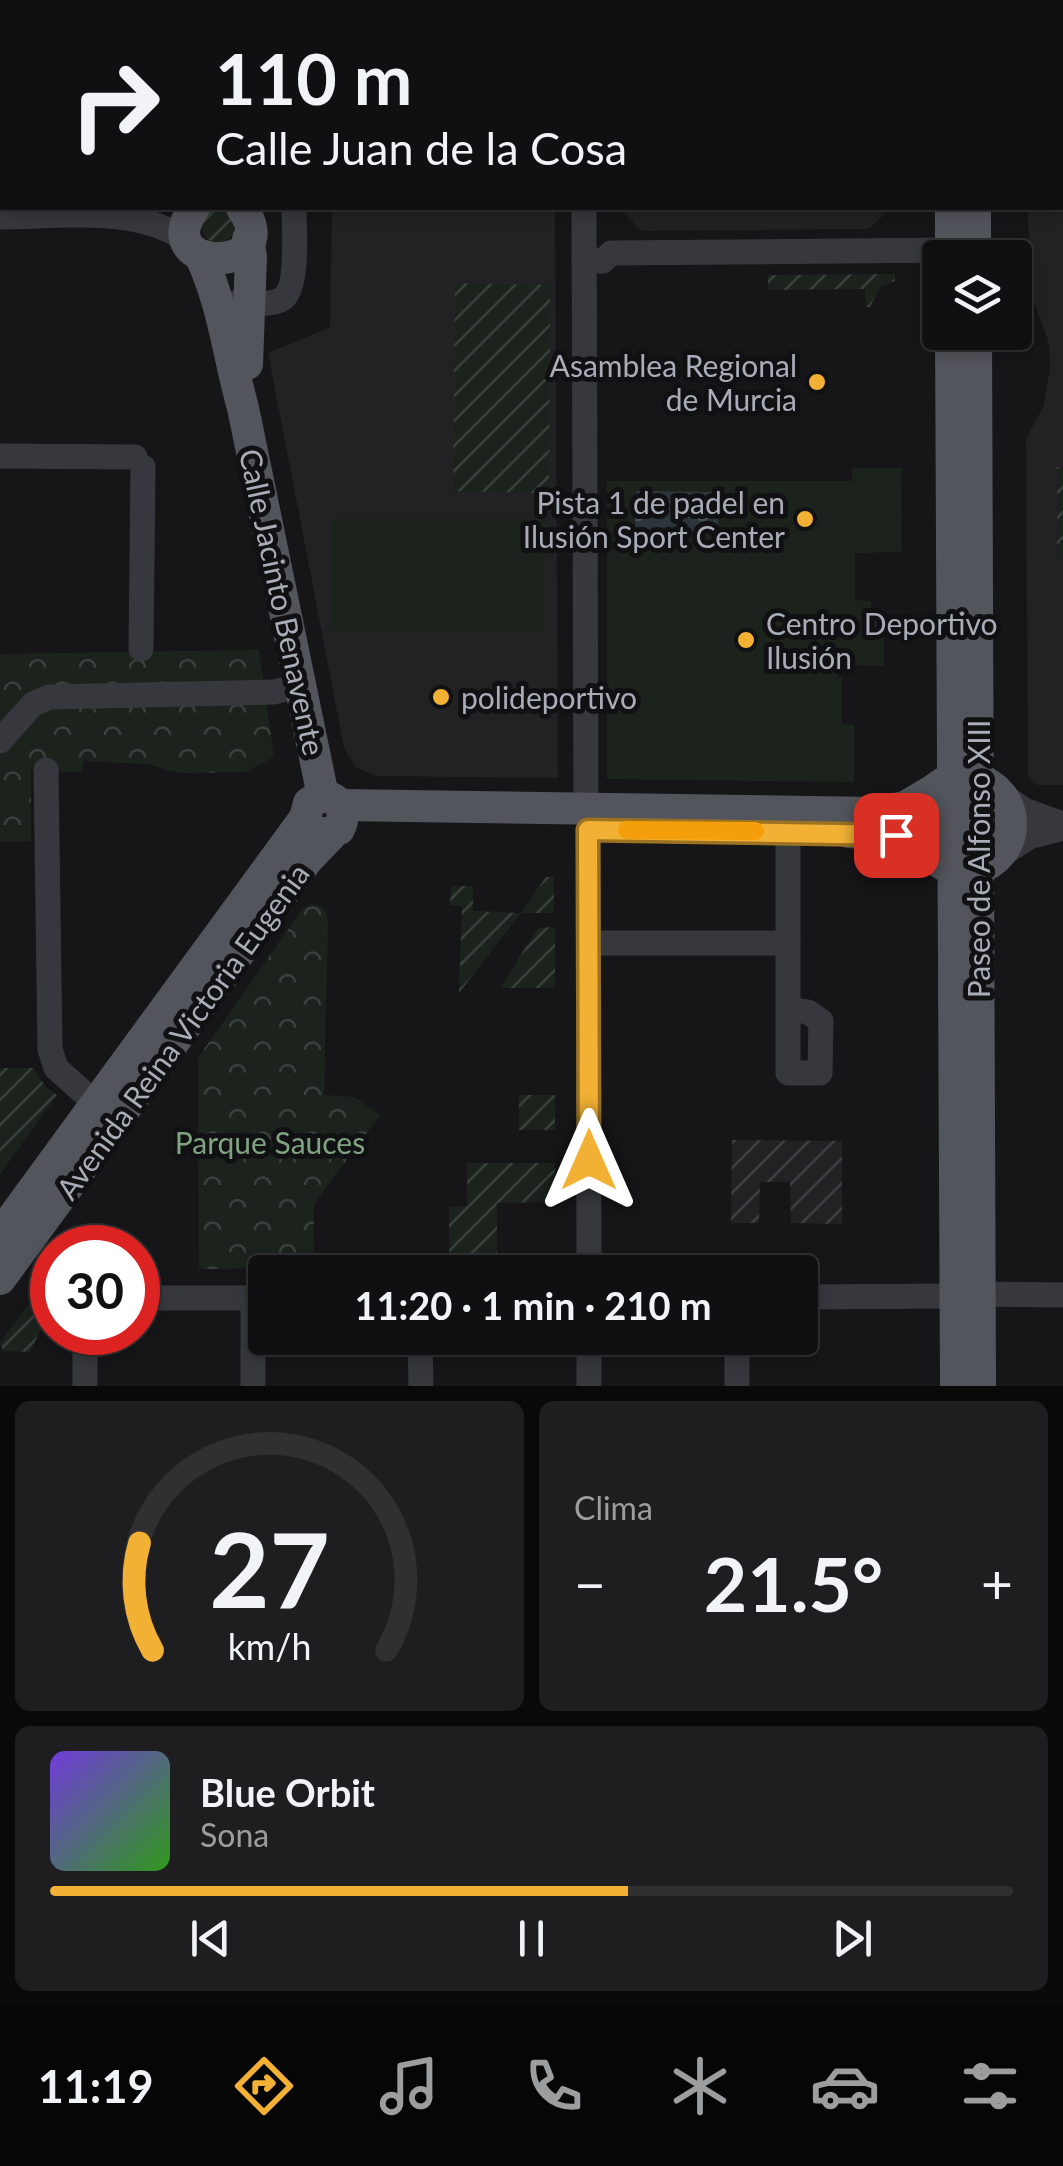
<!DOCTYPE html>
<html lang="es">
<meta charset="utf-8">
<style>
:root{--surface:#101012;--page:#1e1e20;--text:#f1f3f6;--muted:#9c9d9f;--line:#303032;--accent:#f2b134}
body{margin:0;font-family:Lato,sans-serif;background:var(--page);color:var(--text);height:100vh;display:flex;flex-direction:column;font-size:38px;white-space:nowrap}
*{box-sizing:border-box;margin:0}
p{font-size:32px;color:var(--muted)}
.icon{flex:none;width:55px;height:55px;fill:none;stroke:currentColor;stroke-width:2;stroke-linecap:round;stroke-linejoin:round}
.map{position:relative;height:1386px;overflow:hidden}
.sheet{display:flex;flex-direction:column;gap:15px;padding:15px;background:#09090a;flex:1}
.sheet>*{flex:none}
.guide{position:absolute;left:0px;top:0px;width:1065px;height:210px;box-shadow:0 5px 15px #0003,0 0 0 2px var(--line);background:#101012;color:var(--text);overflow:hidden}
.buttons{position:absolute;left:922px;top:240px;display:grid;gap:20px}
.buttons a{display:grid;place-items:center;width:110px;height:110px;border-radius:10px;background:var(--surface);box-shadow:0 5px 15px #0003,0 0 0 2px var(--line);font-size:50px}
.speed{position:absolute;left:30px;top:1225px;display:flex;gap:20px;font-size:50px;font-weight:700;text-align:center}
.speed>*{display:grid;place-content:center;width:130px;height:130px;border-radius:50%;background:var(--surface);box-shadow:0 5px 15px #0003,0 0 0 2px var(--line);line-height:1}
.speed .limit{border:15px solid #d22;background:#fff;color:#111}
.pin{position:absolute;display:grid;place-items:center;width:85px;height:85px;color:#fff;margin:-42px;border-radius:20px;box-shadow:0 5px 15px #0006}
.me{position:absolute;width:110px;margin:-55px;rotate:0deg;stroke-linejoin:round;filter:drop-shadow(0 0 8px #0008)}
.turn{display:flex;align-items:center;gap:35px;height:210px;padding:0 50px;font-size:45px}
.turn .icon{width:130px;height:130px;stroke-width:2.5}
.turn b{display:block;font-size:70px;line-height:85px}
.big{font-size:75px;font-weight:700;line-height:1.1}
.sheet .tile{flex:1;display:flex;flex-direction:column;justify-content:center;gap:15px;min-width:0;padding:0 35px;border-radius:15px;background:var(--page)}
.sheet .dial{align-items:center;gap:0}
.dial svg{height:260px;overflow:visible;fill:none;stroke:var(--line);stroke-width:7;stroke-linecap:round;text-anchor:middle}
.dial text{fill:var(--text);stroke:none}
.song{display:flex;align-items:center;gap:30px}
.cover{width:120px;height:120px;border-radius:15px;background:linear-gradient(135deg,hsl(260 70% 55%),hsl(110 70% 35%))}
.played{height:10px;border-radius:5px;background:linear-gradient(90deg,var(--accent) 60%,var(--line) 60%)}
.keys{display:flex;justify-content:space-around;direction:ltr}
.heat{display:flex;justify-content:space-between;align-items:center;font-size:55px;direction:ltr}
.sheet .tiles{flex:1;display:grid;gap:15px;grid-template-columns:1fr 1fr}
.tile:last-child{grid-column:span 2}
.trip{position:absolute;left:248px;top:1255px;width:570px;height:100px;border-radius:10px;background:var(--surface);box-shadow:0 5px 15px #0003,0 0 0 2px var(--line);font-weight:700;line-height:100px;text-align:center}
.tab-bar{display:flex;height:160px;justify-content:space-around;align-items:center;background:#060607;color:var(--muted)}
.tab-bar .icon{width:70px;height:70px}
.tab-bar .current{color:var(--accent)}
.tab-bar b{font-size:45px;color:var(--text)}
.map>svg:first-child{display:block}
.built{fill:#222225}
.industrial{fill:url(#industrial-furrows)}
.park{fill:url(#park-crowns)}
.garden{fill:url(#garden-furrows)}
.pitch{fill:#1c231d}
.water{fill:url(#water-ripples)}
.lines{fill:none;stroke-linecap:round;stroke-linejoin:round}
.minor{stroke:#37383d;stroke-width:25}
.major{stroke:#53555c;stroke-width:32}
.route-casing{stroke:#9d7322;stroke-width:25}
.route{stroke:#f2b134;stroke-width:18}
.slow{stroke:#f59e0b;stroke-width:18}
.poi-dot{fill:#f2b134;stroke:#111113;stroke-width:4}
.labels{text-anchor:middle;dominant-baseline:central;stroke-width:10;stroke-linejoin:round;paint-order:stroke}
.poi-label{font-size:30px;fill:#a8adb8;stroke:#111113;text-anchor:end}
.street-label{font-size:30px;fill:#a8adb8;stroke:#111113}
.park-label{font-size:30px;fill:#7fa381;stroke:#111113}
</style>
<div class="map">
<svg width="1063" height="1386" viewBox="0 0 1063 1386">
<defs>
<pattern id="industrial-furrows" width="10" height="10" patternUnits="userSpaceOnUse" patternTransform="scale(2.5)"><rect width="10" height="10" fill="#222225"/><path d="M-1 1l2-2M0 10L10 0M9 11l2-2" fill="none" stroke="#3f3f43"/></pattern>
<pattern id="park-crowns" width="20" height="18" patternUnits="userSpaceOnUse" patternTransform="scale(2.5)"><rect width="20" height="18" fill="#1c231d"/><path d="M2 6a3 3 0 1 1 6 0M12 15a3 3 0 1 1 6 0" fill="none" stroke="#3a403c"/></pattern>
<pattern id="garden-furrows" width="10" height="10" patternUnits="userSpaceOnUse" patternTransform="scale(2.5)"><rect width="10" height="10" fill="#1c231d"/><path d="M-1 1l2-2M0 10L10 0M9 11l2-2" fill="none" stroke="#3a403c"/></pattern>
<pattern id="water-ripples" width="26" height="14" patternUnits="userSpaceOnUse" patternTransform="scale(2.5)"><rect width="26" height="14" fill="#2c353c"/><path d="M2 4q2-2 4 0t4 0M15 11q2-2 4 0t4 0" fill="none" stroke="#485056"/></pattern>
</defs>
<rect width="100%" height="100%" fill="#161618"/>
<g class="built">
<path d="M606 0H900V1L606 2Z"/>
<path d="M1026 0H1063V785H1037L1028 777 1026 439 1043 407 1050 370 1049 343 1030 291 1028 208H1062V2Z"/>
<path d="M332 208H555L558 778 376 776 355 767 344 748 268 353 330 327Z"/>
<path d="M619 208H891L869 229 642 231Z"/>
</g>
<path class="industrial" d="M732 1140 842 1141V1224L791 1223 790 1182H760L759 1223H731Z"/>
<g class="park">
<path d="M259 650 274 757 245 772 181 773 146 764 84 761 82 772 31 770V841L0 842V654Z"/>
<path d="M311 904C324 905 326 911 328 922L324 1095 354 1097 380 1115 314 1204V1268L199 1269 198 1058 303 908Z"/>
</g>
<g class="garden">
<circle cx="218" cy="226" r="17"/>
<path d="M895 274V281L881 286 870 307H866L865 289 768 290V275Z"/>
<path d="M455 283 550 285 549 493 453 491Z"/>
<path d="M1063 467V559L1057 558V467Z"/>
<path d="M546 877H554V913H521L459 993 462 906 450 905 451 886H473V911L521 913Z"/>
<path d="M555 927V988H500L538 928Z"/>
<path d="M0 1068H33L46 1087 57 1095 0 1174Z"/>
<rect x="519" y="1095" width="36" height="35"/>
<path d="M467 1163H555V1202L497 1203V1268L449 1267V1207L467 1206Z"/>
<path d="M47 1281 52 1289V1327L40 1331 30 1352 3 1351 0 1342Z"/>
</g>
<g class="pitch">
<path d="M852 468H901L902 552 855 553V600L871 601V619H884V666L854 665V660L838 661V677L842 678V724L854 725V782L607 779V481H852Z"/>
<path d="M332 519H546V631L332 630Z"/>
</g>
<path class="water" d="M636 491 718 492V534H635Z"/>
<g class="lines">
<g class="minor">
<path d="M583 0V2"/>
<path d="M297 2V0"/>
<path d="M0 37 2 0"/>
<path d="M584 208 586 808"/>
<path d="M0 217C61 217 137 204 189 242"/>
<path d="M584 261H603L611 253 951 250"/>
<path d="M236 303C249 303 271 306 282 299 299 289 294 227 294 208"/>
<path d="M0 456 135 457"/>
<path d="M141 649 143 467"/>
<path d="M0 741 33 704 49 697 274 692 300 685"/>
<path d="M46 770 50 1049 56 1068 94 1102"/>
<path d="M996 790 1024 810 1063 824"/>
<path d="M588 830 589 1272"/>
<path d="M995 859 1029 837 1063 828"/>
<path d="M589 943H788"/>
<path d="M788 1009 808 1012 821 1021 820 1073H788V832"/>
<path d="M980 1294 1063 1295"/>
<path d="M800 1297 955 1296"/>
<path d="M138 1298H265"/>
<path d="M253 1298V1386"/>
<path d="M420 1338 421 1386"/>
<path d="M85 1386V1332"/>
<path d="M589 1386V1338"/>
<path d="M737 1386V1338"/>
</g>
<g class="major">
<path d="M950 0V2"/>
<path d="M247 2V0"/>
<path d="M975 2V0"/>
<path d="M194 208C147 275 289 275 242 208"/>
<path d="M951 208V258"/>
<path d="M975 208V258"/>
<path d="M200 255C224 306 228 355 243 408L323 796"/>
<path d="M951 332 956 1386"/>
<path d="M976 332 980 1386"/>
<path d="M247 364 251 257 248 239"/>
<circle cx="965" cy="824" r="46"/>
<path d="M341 805 875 813 905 807 932 791"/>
<path d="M849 832 896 835 926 851"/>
<path d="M0 1235 305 818 309 803C330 787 351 805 339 829L323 835 308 827 305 818"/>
<path d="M0 1279 307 860 332 834"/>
</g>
</g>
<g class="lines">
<g class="route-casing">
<path id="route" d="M589 1160 588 830 896 835"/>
</g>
<use href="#route" class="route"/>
<path class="slow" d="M627 830 755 831"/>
</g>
<g class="poi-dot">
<circle cx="817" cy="382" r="10"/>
<circle cx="805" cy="519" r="10"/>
<circle cx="746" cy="640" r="10"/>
<circle cx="441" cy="697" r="10"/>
</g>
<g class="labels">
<g class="poi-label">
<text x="797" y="365">Asamblea Regional<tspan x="797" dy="34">de Murcia</tspan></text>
<text x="785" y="502">Pista 1 de padel en<tspan x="785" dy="34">Ilusión Sport Center</tspan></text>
<text x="766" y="623" text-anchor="start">Centro Deportivo<tspan x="766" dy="34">Ilusión</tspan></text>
<text x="461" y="697" text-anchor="start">polideportivo</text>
</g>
<g class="street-label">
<text transform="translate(283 602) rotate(78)">Calle Jacinto Benavente</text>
<text transform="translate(978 859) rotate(-90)">Paseo de Alfonso XIII</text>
<text transform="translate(182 1031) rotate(-54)">Avenida Reina Victoria Eugenia</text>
</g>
<g class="park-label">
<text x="270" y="1142">Parque Sauces</text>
</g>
</g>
</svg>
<div class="buttons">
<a><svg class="icon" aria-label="layers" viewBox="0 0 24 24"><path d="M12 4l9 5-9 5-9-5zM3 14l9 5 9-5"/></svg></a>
</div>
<div class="speed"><div class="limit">30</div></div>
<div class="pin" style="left:896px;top:835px;background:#d93025"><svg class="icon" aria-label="arrive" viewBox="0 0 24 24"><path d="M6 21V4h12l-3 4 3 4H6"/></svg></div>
<svg class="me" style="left:589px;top:1160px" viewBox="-20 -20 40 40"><path d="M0-17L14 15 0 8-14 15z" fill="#f2b134" stroke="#fff" stroke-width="4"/></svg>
<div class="trip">11:20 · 1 min · 210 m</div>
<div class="guide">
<div class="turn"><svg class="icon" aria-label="right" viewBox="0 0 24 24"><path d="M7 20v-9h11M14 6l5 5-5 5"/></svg><div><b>110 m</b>Calle Juan de la Cosa</div></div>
</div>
</div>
<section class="sheet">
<div class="tiles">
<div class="tile dial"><svg viewBox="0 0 100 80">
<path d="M14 69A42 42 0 1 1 86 69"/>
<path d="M14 69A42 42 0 0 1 10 36" stroke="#f2b134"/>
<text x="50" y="56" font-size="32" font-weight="700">27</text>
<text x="50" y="72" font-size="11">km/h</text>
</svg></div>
<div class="tile"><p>Clima</p>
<div class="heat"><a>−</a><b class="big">21.5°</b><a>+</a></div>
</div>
<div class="tile">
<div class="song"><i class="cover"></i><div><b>Blue Orbit</b><p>Sona</p></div></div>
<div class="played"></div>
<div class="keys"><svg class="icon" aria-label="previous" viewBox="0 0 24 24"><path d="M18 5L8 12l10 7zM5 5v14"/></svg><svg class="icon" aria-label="pause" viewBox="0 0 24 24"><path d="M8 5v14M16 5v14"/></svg><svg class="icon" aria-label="next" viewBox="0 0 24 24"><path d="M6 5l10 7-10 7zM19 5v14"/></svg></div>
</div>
</div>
</section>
<nav class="tab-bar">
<b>11:19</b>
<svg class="icon current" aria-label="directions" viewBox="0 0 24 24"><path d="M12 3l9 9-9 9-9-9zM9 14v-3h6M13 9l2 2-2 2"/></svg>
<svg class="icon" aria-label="music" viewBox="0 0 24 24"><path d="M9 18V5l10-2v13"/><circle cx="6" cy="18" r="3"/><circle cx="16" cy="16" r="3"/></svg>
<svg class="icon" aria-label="phone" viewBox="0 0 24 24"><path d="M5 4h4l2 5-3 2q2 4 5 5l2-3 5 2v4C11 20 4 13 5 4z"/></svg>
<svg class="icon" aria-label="climate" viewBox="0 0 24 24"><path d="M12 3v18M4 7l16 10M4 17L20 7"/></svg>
<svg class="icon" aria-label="car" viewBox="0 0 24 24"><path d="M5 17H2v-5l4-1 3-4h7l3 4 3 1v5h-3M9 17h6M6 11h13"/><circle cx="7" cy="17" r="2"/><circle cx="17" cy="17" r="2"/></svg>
<svg class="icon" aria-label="filters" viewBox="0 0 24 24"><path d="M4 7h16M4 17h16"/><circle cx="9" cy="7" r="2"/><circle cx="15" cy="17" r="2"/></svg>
</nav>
